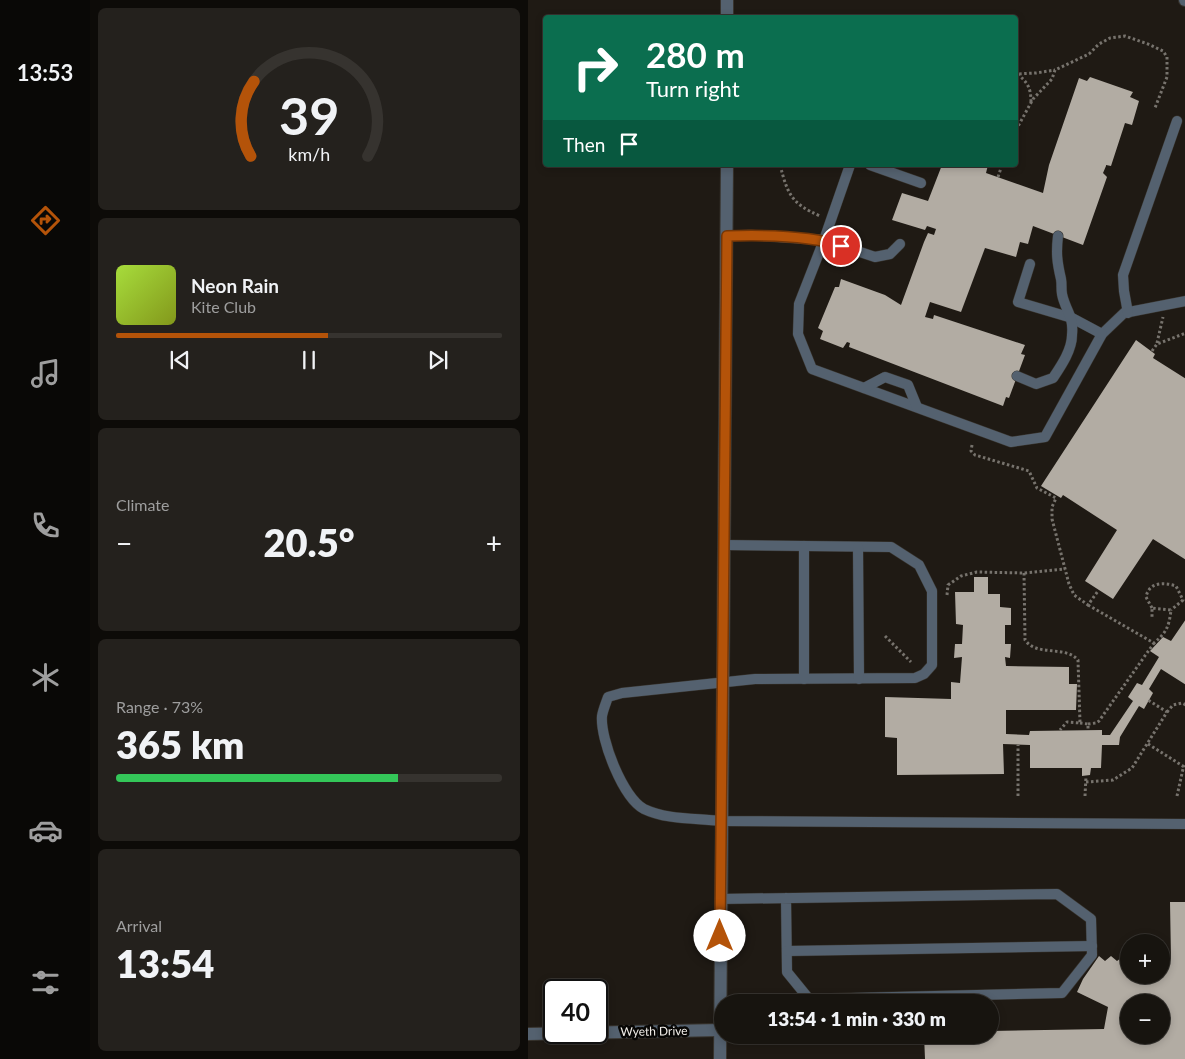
<!DOCTYPE html>
<meta charset="utf-8">
<style>
:root{--surface:#17140f;--page:#24211d;--text:#f1f3f6;--muted:#9e9e9e;--line:#36332f;--accent:#b45309}
body{margin:0;font-family:Lato,sans-serif;background:var(--page);color:var(--text);height:100vh;display:flex;flex-direction:column;font-size:19px;white-space:nowrap}
*{box-sizing:border-box;margin:0}
p{font-size:16px;color:var(--muted)}
.icon{flex:none;width:28px;height:28px;fill:none;stroke:currentColor;stroke-width:2;stroke-linecap:round;stroke-linejoin:round}
.map{position:relative;flex:1;overflow:hidden}
.drawer{display:flex;flex-direction:column;gap:8px;padding:8px;background:#0d0b08;width:438px}
.drawer>*{flex:none}
.hud{position:absolute;left:15px;top:15px;width:475px;height:152px;border-radius:5px;box-shadow:0 2px 8px #0003,0 0 0 1px var(--line);background:#0b6e4f;color:#fff;overflow:hidden}
.controls{position:absolute;left:592px;top:934px;display:grid;gap:10px}
.controls a{display:grid;place-items:center;width:50px;height:50px;border-radius:50%;background:var(--surface);box-shadow:0 2px 8px #0003,0 0 0 1px var(--line);font-size:25px}
.speed{position:absolute;left:15px;top:979px;display:flex;gap:10px;font-size:25px;font-weight:700;text-align:center}
.speed>*{display:grid;place-content:center;width:65px;height:65px;border-radius:50%;background:var(--surface);box-shadow:0 2px 8px #0003,0 0 0 1px var(--line);line-height:1}
.speed .limit{border:2px solid #111;border-radius:8px;background:#fff;color:#111}
.pin{position:absolute;display:grid;place-items:center;width:42px;height:42px;color:#fff;margin:-21px;border:2px solid #fff;border-radius:50%;box-shadow:0 1px 5px #0007}
.me{position:absolute;width:55px;margin:-28px;rotate:0deg;stroke-linejoin:round;filter:drop-shadow(0 0 4px #0008)}
.turn{display:flex;align-items:center;gap:18px;height:105px;padding:0 20px;font-size:22px}
.turn .icon{width:65px;height:65px;stroke-width:2.5}
.turn b{display:block;font-size:35px;line-height:42px}
.then{display:flex;align-items:center;height:48px;padding:0 20px;background:#0003;gap:10px;font-size:19px}
.big{font-size:38px;font-weight:800;line-height:1.1}
.drawer .tile{flex:1;display:flex;flex-direction:column;justify-content:center;gap:8px;min-width:0;padding:0 18px;border-radius:8px;background:var(--page)}
.drawer .dial{align-items:center;gap:0}
.dial svg{height:130px;overflow:visible;fill:none;stroke:var(--line);stroke-width:7;stroke-linecap:round;text-anchor:middle}
.dial text{fill:var(--text);stroke:none}
.song{display:flex;align-items:center;gap:15px}
.cover{width:60px;height:60px;border-radius:8px;background:linear-gradient(135deg,hsl(80 70% 55%),hsl(70 70% 35%))}
.played{height:5px;border-radius:2px;background:linear-gradient(90deg,var(--accent) 55%,var(--line) 55%)}
.keys{display:flex;justify-content:space-around;direction:ltr}
.heat{display:flex;justify-content:space-between;align-items:center;font-size:28px;direction:ltr}
.charge{height:8px;border-radius:4px;background:linear-gradient(90deg,#34c759 73%,var(--line) 0)}
.trip{position:absolute;left:186px;top:994px;width:285px;height:50px;border-radius:25px;background:var(--surface);box-shadow:0 2px 8px #0003,0 0 0 1px var(--line);font-weight:800;line-height:50px;text-align:center}
main{display:flex;flex:1;min-height:0}
.dock{display:flex;flex-direction:column;width:90px;justify-content:space-around;align-items:center;background:#090806;color:var(--muted)}
.dock .icon{width:35px;height:35px}
.dock .active{color:var(--accent)}
.dock b{font-size:22px;color:var(--text)}
.map>svg:first-child{display:block}
.building{fill:#b2aca3;fill-rule:evenodd}
.lines{fill:none;stroke-linecap:round;stroke-linejoin:round}
.service-casing{stroke:#38342e;stroke-width:11}
.minor-casing{stroke:#38342e;stroke-width:14}
.tertiary-casing{stroke:#38342e;stroke-width:14}
.path{stroke:#77736d;stroke-width:3;stroke-dasharray:2.5 2.5;stroke-linecap:butt}
.service{stroke:#54616f;stroke-width:10}
.minor{stroke:#54616f;stroke-width:12}
.tertiary{stroke:#54616f;stroke-width:12}
.route-casing{stroke:#753606;stroke-width:12}
.route{stroke:#b45309;stroke-width:9}
.labels{text-anchor:middle;dominant-baseline:central;stroke-width:5;stroke-linejoin:round;paint-order:stroke}
.street-label{font-size:12px;fill:#f2efea;stroke:#070604}
</style>
<main>
<nav class="dock">
<b>13:53</b>
<svg class="icon active" aria-label="directions" viewBox="0 0 24 24"><path d="M12 3l9 9-9 9-9-9zM9 14v-3h6M13 9l2 2-2 2"/></svg>
<svg class="icon" aria-label="music" viewBox="0 0 24 24"><path d="M9 18V5l10-2v13"/><circle cx="6" cy="18" r="3"/><circle cx="16" cy="16" r="3"/></svg>
<svg class="icon" aria-label="phone" viewBox="0 0 24 24"><path d="M5 4h4l2 5-3 2q2 4 5 5l2-3 5 2v4C11 20 4 13 5 4z"/></svg>
<svg class="icon" aria-label="climate" viewBox="0 0 24 24"><path d="M12 3v18M4 7l16 10M4 17L20 7"/></svg>
<svg class="icon" aria-label="car" viewBox="0 0 24 24"><path d="M5 17H2v-5l4-1 3-4h7l3 4 3 1v5h-3M9 17h6M6 11h13"/><circle cx="7" cy="17" r="2"/><circle cx="17" cy="17" r="2"/></svg>
<svg class="icon" aria-label="filters" viewBox="0 0 24 24"><path d="M4 7h16M4 17h16"/><circle cx="9" cy="7" r="2"/><circle cx="15" cy="17" r="2"/></svg>
</nav>
<section class="drawer">
<div class="tile dial"><svg viewBox="0 0 100 80">
<path d="M14 69A42 42 0 1 1 86 69"/>
<path d="M14 69A42 42 0 0 1 16 23" stroke="#b45309"/>
<text x="50" y="56" font-size="32" font-weight="700">39</text>
<text x="50" y="72" font-size="11">km/h</text>
</svg></div>
<div class="tile">
<div class="song"><i class="cover"></i><div><b>Neon Rain</b><p>Kite Club</p></div></div>
<div class="played"></div>
<div class="keys"><svg class="icon" aria-label="previous" viewBox="0 0 24 24"><path d="M18 5L8 12l10 7zM5 5v14"/></svg><svg class="icon" aria-label="pause" viewBox="0 0 24 24"><path d="M8 5v14M16 5v14"/></svg><svg class="icon" aria-label="next" viewBox="0 0 24 24"><path d="M6 5l10 7-10 7zM19 5v14"/></svg></div>
</div>
<div class="tile"><p>Climate</p>
<div class="heat"><a>−</a><b class="big">20.5°</b><a>+</a></div>
</div>
<div class="tile"><p>Range · 73%</p><b class="big">365 km</b><div class="charge"></div></div>
<div class="tile"><p>Arrival</p><b class="big">13:54</b></div>
</section>
<div class="map">
<svg width="658" height="1059" viewBox="0 0 658 1059">
<rect width="100%" height="100%" fill="#1f1a14"/>
<g class="building">
<path d="M562 77 605 92 602 97 611 101 604 125 597 123 583 166 578 165V166L575 173 579 177 555 245 505 226 500 244 492 242 488 257 457 248 433 312 402 302 397 317 405 319 406 315 497 345 493 354 497 355 481 398 478 397 475 406 321 347 322 343 319 342 315 348 292 339 295 331 290 328 307 287H311L313 279 357 295 373 305 396 242 400 233 406 235 408 229 399 226 397 230 364 220 374 193 400 201 414 165H460L458 173 515 193 521 165 551 78 559 81Z"/>
<path d="M608 340 627 354 625 358 658 379V560L625 539 585 599 557 581 589 530 535 495 533 498 513 486Z"/>
<path d="M446 577H460V594H472V607L483 608V625H477V644H483L482 658 477 657 478 666 541 667V684H549L548 710H478V734L501 735 502 731 574 730V735H582L605 701 600 697 609 683 614 685 631 657 622 651 635 637 643 641 658 619V685L633 669 621 689 625 693 616 709 611 706 592 737 591 745H574L573 768H563L562 775 554 776V768H502V745L475 744 476 774 369 775V738L357 737V697L423 699V682L432 683 434 657 426 658 427 644H434L435 625 428 624 427 592H446Z"/>
<path d="M642 902H658V1059H397L396 1035H462V1031L576 1029 580 1007 549 992 555 979 571 956 577 961 583 956 589 961 597 955 601 959V975H634V960L643 959ZM601 1002H634V1035H601Z"/>
</g>
<g class="lines">
<g class="service-casing">
<g id="service">
<path d="M322 165 296 240 271 304 270 334 284 369 483 442 517 437 574 334 596 313 658 301"/>
<path d="M342 165 393 183"/>
<path d="M199 236 221 235 296 240 347 257 362 254 372 244"/>
<path d="M502 264 490 302 544 318 574 334"/>
<path d="M600 313 596 291 595 275 649 121"/>
<path d="M489 376 508 384 525 378C533 366 544 350 544 335 546 315 537 310 534 294 533 289 534 284 533 279 529 262 528 253 530 236"/>
<path d="M336 388 357 377 380 385 389 407"/>
<path d="M195 545 363 547 391 565 404 591V665L396 674 387 678 227 679 94 693 80 697C78 703 75 710 74 716 72 739 95 798 116 809 139 820 168 818 193 821L658 824"/>
<path d="M276 546V679"/>
<path d="M330 547 331 679"/>
<path d="M192 899 529 894 563 919 564 955 534 993 281 999 259 972 258 898"/>
<path d="M259 951 564 946"/>
</g>
</g>
<g class="minor-casing">
<path id="minor" d="M0 1034 192 1030"/>
</g>
<g class="tertiary-casing">
<g id="tertiary">
<path d="M657 0H658"/>
<path d="M199 18V0"/>
<path d="M192 1059 199 165"/>
</g>
</g>
<g class="path">
<path d="M503 102C503 89 500 82 489 74L508 73 527 70"/>
<path d="M488 130 505 99 524 79 527 70 561 54 571 44 582 38 597 36 620 44 635 51 639 57V77L627 108"/>
<path d="M252 165C260 195 263 203 292 216"/>
<path d="M470 177 474 165"/>
<path d="M629 343 635 317"/>
<path d="M624 351 629 344 658 333"/>
<path d="M444 445 443 451 447 455 501 471 509 488 528 498 524 507V519L541 584 546 595 560 605 570 591"/>
<path d="M496 573 497 640C509 657 537 645 550 660L552 723 539 722 532 730"/>
<path d="M419 595 420 585 433 576 449 572 496 573 537 569"/>
<path d="M560 605 626 643C639 632 641 626 643 610L624 608V618"/>
<path d="M624 608 618 597C621 582 635 582 648 586L655 600 643 610"/>
<path d="M357 636 383 662"/>
<path d="M639 712 645 705 654 703 658 705"/>
<path d="M552 723 560 724V730"/>
<path d="M560 724 568 723 571 721 626 643"/>
<path d="M620 744 658 768"/>
<path d="M558 782 585 780 604 768 639 712 620 700"/>
<path d="M490 796V745"/>
<path d="M557 796 558 776"/>
<path d="M649 796 655 769 658 766"/>
</g>
<use href="#service" class="service"/>
<use href="#minor" class="minor"/>
<use href="#tertiary" class="tertiary"/>
</g>
<g class="lines">
<g class="route-casing">
<path id="route" d="M192 936 199 236C232 235 282 235 313 246"/>
</g>
<use href="#route" class="route"/>
</g>
<g class="labels">
<g class="street-label">
<text transform="translate(126 1031) rotate(-1)">Wyeth Drive</text>
</g>
</g>
</svg>
<div class="controls">
<a>+</a>
<a>−</a>
</div>
<div class="speed"><div class="limit">40</div></div>
<div class="pin" style="left:313px;top:246px;background:#d93025"><svg class="icon" aria-label="arrive" viewBox="0 0 24 24"><path d="M6 21V4h12l-3 4 3 4H6"/></svg></div>
<svg class="me" style="left:192px;top:936px" viewBox="-20 -20 40 40"><circle r="19" fill="#fff"/><path d="M0-13L10 11 0 6-10 11z" fill="#b45309"/></svg>
<div class="trip">13:54 · 1 min · 330 m</div>
<div class="hud">
<div class="turn"><svg class="icon" aria-label="right" viewBox="0 0 24 24"><path d="M7 20v-9h11M14 6l5 5-5 5"/></svg><div><b>280 m</b>Turn right</div></div>
<div class="then">Then<svg class="icon" aria-label="arrive" viewBox="0 0 24 24"><path d="M6 21V4h12l-3 4 3 4H6"/></svg></div>
</div>
</div>
</main>
